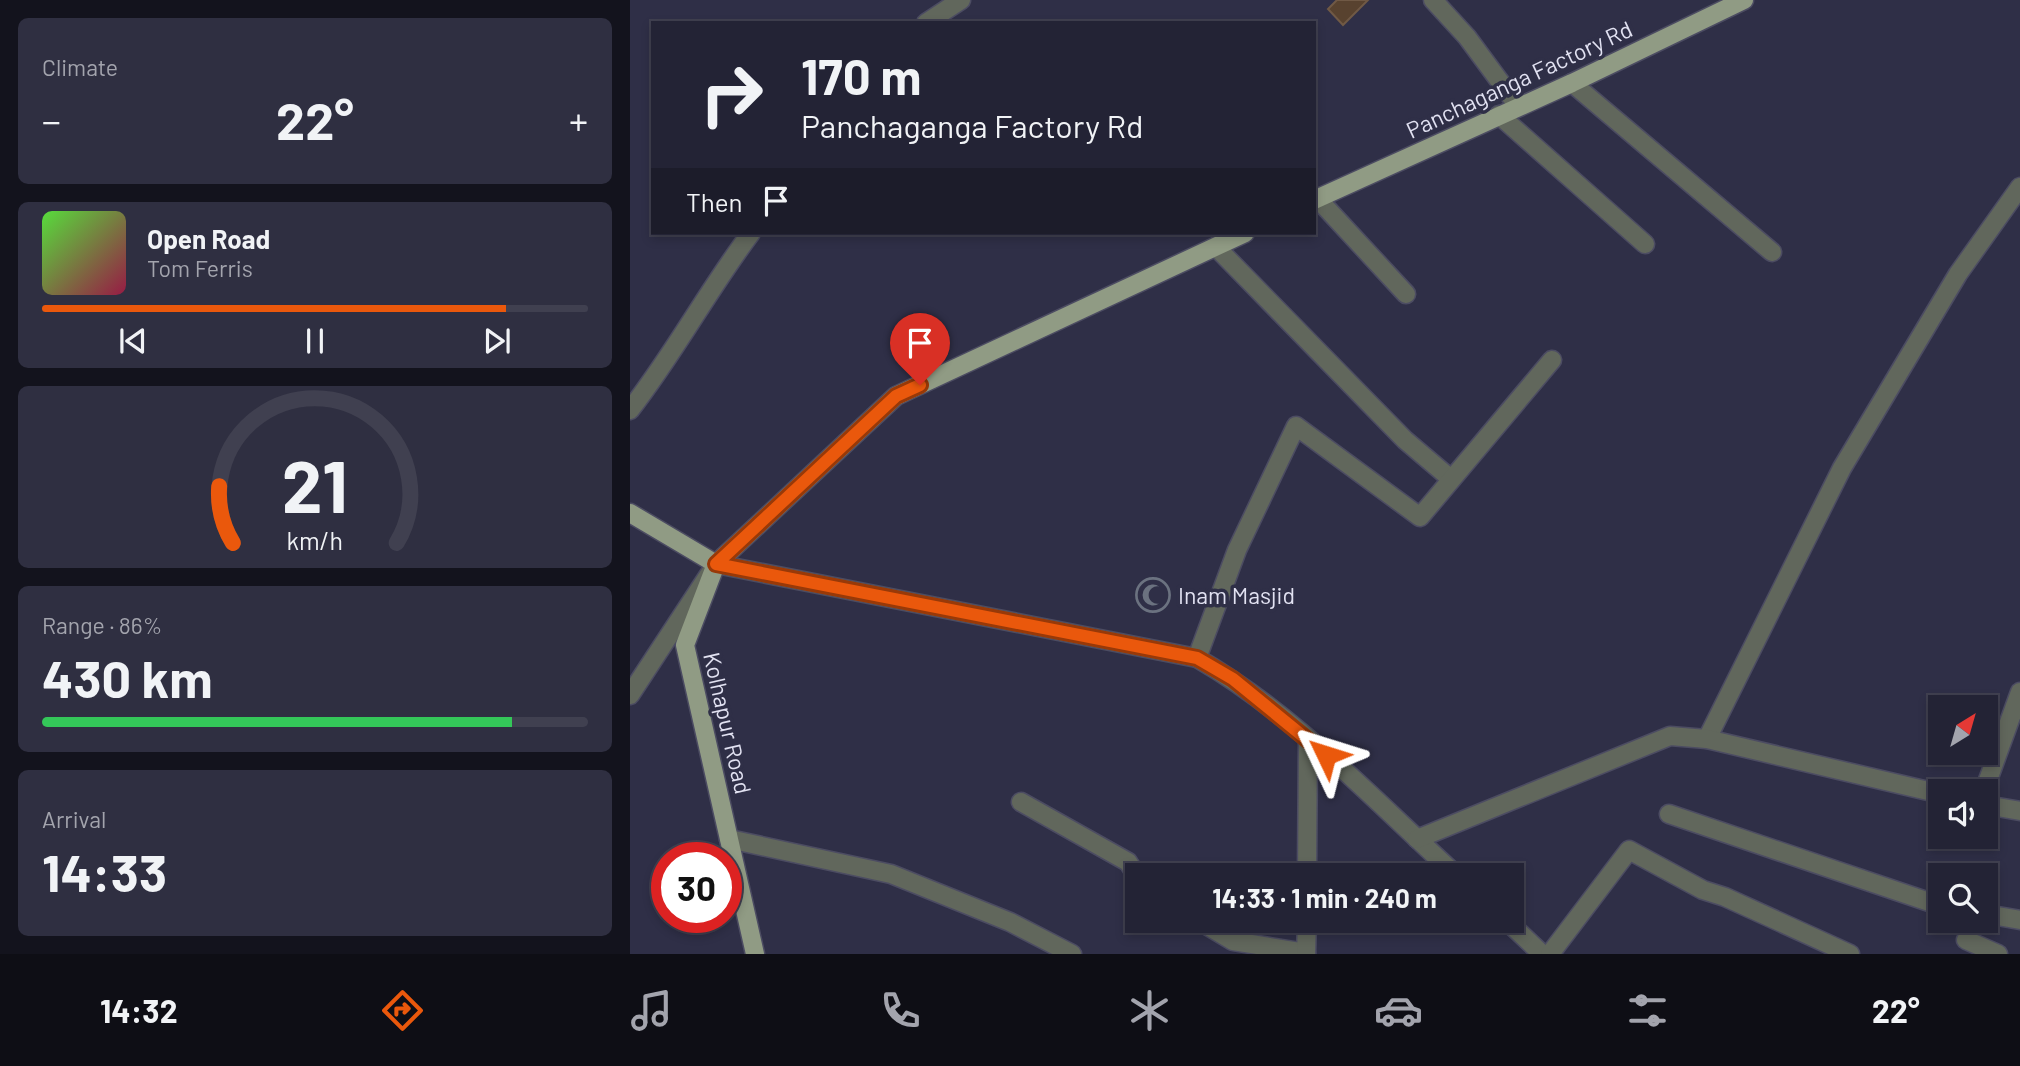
<!DOCTYPE html>
<meta charset="utf-8">
<style>
:root{--surface:#232335;--page:#2f2f41;--text:#f1f3f6;--muted:#a3a4ad;--line:#404050;--accent:#ea580c}
body{margin:0;font-family:Barlow,sans-serif;background:var(--page);color:var(--text);height:100vh;display:flex;flex-direction:column;font-size:26px;white-space:nowrap}
*{box-sizing:border-box;margin:0}
p{font-size:23px;color:var(--muted)}
.icon{flex:none;width:38px;height:38px;fill:none;stroke:currentColor;stroke-width:2;stroke-linecap:round;stroke-linejoin:round}
.map{position:relative;flex:1;overflow:hidden}
.side{display:flex;flex-direction:column;gap:18px;padding:18px;background:#13131d;width:630px}
.side>*{flex:none}
.hud{position:absolute;left:21px;top:21px;width:665px;height:214px;border-radius:0px;box-shadow:0 4px 10px #0003,0 0 0 2px var(--line);background:#232335;color:var(--text);overflow:hidden}
.needle{width:46px;rotate:37deg}
.buttons{position:absolute;left:1298px;top:695px;display:grid;gap:14px}
.buttons a{display:grid;place-items:center;width:70px;height:70px;border-radius:0px;background:var(--surface);box-shadow:0 4px 10px #0003,0 0 0 2px var(--line);font-size:35px}
.speed{position:absolute;left:21px;top:842px;display:flex;gap:14px;font-size:35px;font-weight:700;text-align:center}
.speed>*{display:grid;place-content:center;width:91px;height:91px;border-radius:50%;background:var(--surface);box-shadow:0 4px 10px #0003,0 0 0 2px var(--line);line-height:1}
.speed .limit{border:10px solid #d22;background:#fff;color:#111}
.pin{position:absolute;display:grid;place-items:center;width:60px;height:60px;color:#fff;margin:-72px -30px;border-radius:50% 50% 50% 0;rotate:-45deg;box-shadow:0 0 7px #0007}
.pin .icon{rotate:45deg}
.me{position:absolute;width:77px;margin:-38px;rotate:311deg;stroke-linejoin:round;filter:drop-shadow(0 0 5px #0008)}
.turn{display:flex;align-items:center;gap:24px;height:147px;padding:0 35px;font-size:32px}
.turn .icon{width:91px;height:91px;stroke-width:2.5}
.turn b{display:block;font-size:49px;line-height:60px}
.then{display:flex;align-items:center;height:66px;padding:0 35px;background:#0003;gap:14px;font-size:26px}
.big{font-size:52px;font-weight:700;line-height:1.1}
.side .tile{flex:1;display:flex;flex-direction:column;justify-content:center;gap:10px;min-width:0;padding:0 24px;border-radius:10px;background:var(--page)}
.side .dial{align-items:center;gap:0}
.dial svg{height:182px;overflow:visible;fill:none;stroke:var(--line);stroke-width:7;stroke-linecap:round;text-anchor:middle}
.dial text{fill:var(--text);stroke:none}
.song{display:flex;align-items:center;gap:21px}
.cover{width:84px;height:84px;border-radius:10px;background:linear-gradient(135deg,hsl(110 70% 55%),hsl(340 70% 35%))}
.played{height:7px;border-radius:4px;background:linear-gradient(90deg,var(--accent) 85%,var(--line) 85%)}
.keys{display:flex;justify-content:space-around;direction:ltr}
.heat{display:flex;justify-content:space-between;align-items:center;font-size:38px;direction:ltr}
.charge{height:10px;border-radius:5px;background:linear-gradient(90deg,#34c759 86%,var(--line) 0)}
.trip{position:absolute;left:495px;top:863px;width:399px;height:70px;border-radius:0px;background:var(--surface);box-shadow:0 4px 10px #0003,0 0 0 2px var(--line);font-weight:700;line-height:70px;text-align:center}
.dock{display:flex;height:112px;justify-content:space-around;align-items:center;background:#0e0e15;color:var(--muted)}
.dock .icon{width:49px;height:49px}
.dock .selected{color:var(--accent)}
.dock b{font-size:32px;color:var(--text)}
main{display:flex;flex:1;min-height:0}
.map>svg:first-child{display:block}
.building{fill:#58422f;stroke:#705945;stroke-width:2}
.lines{fill:none;stroke-linecap:round;stroke-linejoin:round}
.minor-casing{stroke:#4c4c62;stroke-width:21}
.major-casing{stroke:#4c4c62;stroke-width:21}
.minor{stroke:#61675c;stroke-width:18}
.major{stroke:#909b84;stroke-width:18}
.route-casing{stroke:#983908;stroke-width:18}
.route{stroke:#ea580c;stroke-width:12}
.labels{text-anchor:middle;dominant-baseline:central;stroke-width:7;stroke-linejoin:round;paint-order:stroke}
.street-label{font-size:23px;fill:#e2e2f2;stroke:#2f2f47}
.poi-label{font-size:23px;fill:#e2e2f2;stroke:#2f2f47;text-anchor:start}
</style>
<main>
<section class="side">
<div class="tile"><p>Climate</p>
<div class="heat"><a>−</a><b class="big">22°</b><a>+</a></div>
</div>
<div class="tile">
<div class="song"><i class="cover"></i><div><b>Open Road</b><p>Tom Ferris</p></div></div>
<div class="played"></div>
<div class="keys"><svg class="icon" aria-label="previous" viewBox="0 0 24 24"><path d="M18 5L8 12l10 7zM5 5v14"/></svg><svg class="icon" aria-label="pause" viewBox="0 0 24 24"><path d="M8 5v14M16 5v14"/></svg><svg class="icon" aria-label="next" viewBox="0 0 24 24"><path d="M6 5l10 7-10 7zM19 5v14"/></svg></div>
</div>
<div class="tile dial"><svg viewBox="0 0 100 80">
<path d="M14 69A42 42 0 1 1 86 69"/>
<path d="M14 69A42 42 0 0 1 8 44" stroke="#ea580c"/>
<text x="50" y="56" font-size="32" font-weight="700">21</text>
<text x="50" y="72" font-size="11">km/h</text>
</svg></div>
<div class="tile"><p>Range · 86%</p><b class="big">430 km</b><div class="charge"></div></div>
<div class="tile"><p>Arrival</p><b class="big">14:33</b></div>
</section>
<div class="map">
<svg width="1390" height="954" viewBox="0 0 1390 954">
<rect width="100%" height="100%" fill="#2f2f47"/>
<path class="building" d="M707 0H738L713 25 698 9Z"/>
<g class="lines">
<g class="minor-casing">
<g id="minor">
<path d="M803 0 837 37 888 106"/>
<path d="M296 23 331 0"/>
<path d="M942 83 1142 252"/>
<path d="M869 115 1015 244"/>
<path d="M688 199 776 294"/>
<path d="M586 247 775 440 821 479"/>
<path d="M0 410C44 354 78 290 121 233"/>
<path d="M567 658 607 550 666 426 790 517 922 360"/>
<path d="M0 695 86 564 567 658C664 714 744 800 826 875"/>
<path d="M1077 739 1212 468 1328 274 1390 187"/>
<path d="M1354 791 1390 692"/>
<path d="M391 802 498 862 508 878"/>
<path d="M1356 805 1390 811"/>
<path d="M1039 814 1311 906"/>
<path d="M99 839 261 874 380 922 442 954"/>
<path d="M787 839 1040 736 1077 739 1311 794"/>
<path d="M677 875 678 739"/>
<path d="M1356 914 1390 920"/>
<path d="M568 920 603 941 676 953"/>
<path d="M876 920 912 954"/>
<path d="M1336 940 1368 954"/>
<path d="M676 954 677 920"/>
<path d="M920 954 999 850 1073 890 1095 897 1220 954"/>
</g>
</g>
<g class="major-casing">
<g id="major">
<path d="M684 200 942 83 1114 0"/>
<path d="M0 513 86 564 55 645 125 954"/>
<path d="M86 564 266 396 615 233"/>
</g>
</g>
<use href="#minor" class="minor"/>
<use href="#major" class="major"/>
</g>
<g class="lines">
<g class="route-casing">
<path id="route" d="M290 385 266 396 86 564 567 658 603 679 696 755"/>
</g>
<use href="#route" class="route"/>
</g>
<defs>
<g id="mosque-ring" transform="scale(1.75)"><circle r="9.5" fill="#2f2f47" stroke="#6b7280" stroke-width="1.5"/><path d="M3.5-4.9A6 6 0 1 0 3.5 4.9A5 5 0 1 1 3.5-4.9Z" fill="#6b7280"/></g>
</defs>
<g fill-rule="evenodd">
<use href="#mosque-ring" x="523" y="595"/>
</g>
<g class="labels">
<g class="street-label">
<text transform="translate(889 79) rotate(-25)">Panchaganga Factory Rd</text>
<text transform="translate(98 723) rotate(77)">Kolhapur Road</text>
</g>
<g class="poi-label">
<text x="548" y="595">Inam Masjid</text>
</g>
</g>
</svg>
<div class="buttons">
<a><svg class="needle" viewBox="-14 -14 28 28"><path d="M0-13l5 13h-10z" fill="#e53935"/><path d="M0 13l5-13h-10z" fill="#a3a4ad"/></svg></a>
<a><svg class="icon" aria-label="sound" viewBox="0 0 24 24"><path d="M4 9h4l5-4v14l-5-4H4zM17 9q2 3 0 6"/></svg></a>
<a><svg class="icon" aria-label="search" viewBox="0 0 24 24"><circle cx="10" cy="10" r="6"/><path d="M15 15l6 6"/></svg></a>
</div>
<div class="speed"><div class="limit">30</div></div>
<div class="pin" style="left:290px;top:385px;background:#d93025"><svg class="icon" aria-label="arrive" viewBox="0 0 24 24"><path d="M6 21V4h12l-3 4 3 4H6"/></svg></div>
<svg class="me" style="left:696px;top:755px" viewBox="-20 -20 40 40"><path d="M0-17L14 15 0 8-14 15z" fill="#ea580c" stroke="#fff" stroke-width="4"/></svg>
<div class="trip">14:33 · 1 min · 240 m</div>
<div class="hud">
<div class="turn"><svg class="icon" aria-label="right" viewBox="0 0 24 24"><path d="M7 20v-9h11M14 6l5 5-5 5"/></svg><div><b>170 m</b>Panchaganga Factory Rd</div></div>
<div class="then">Then<svg class="icon" aria-label="arrive" viewBox="0 0 24 24"><path d="M6 21V4h12l-3 4 3 4H6"/></svg></div>
</div>
</div>
</main>
<nav class="dock">
<b>14:32</b>
<svg class="icon selected" aria-label="directions" viewBox="0 0 24 24"><path d="M12 3l9 9-9 9-9-9zM9 14v-3h6M13 9l2 2-2 2"/></svg>
<svg class="icon" aria-label="music" viewBox="0 0 24 24"><path d="M9 18V5l10-2v13"/><circle cx="6" cy="18" r="3"/><circle cx="16" cy="16" r="3"/></svg>
<svg class="icon" aria-label="phone" viewBox="0 0 24 24"><path d="M5 4h4l2 5-3 2q2 4 5 5l2-3 5 2v4C11 20 4 13 5 4z"/></svg>
<svg class="icon" aria-label="climate" viewBox="0 0 24 24"><path d="M12 3v18M4 7l16 10M4 17L20 7"/></svg>
<svg class="icon" aria-label="car" viewBox="0 0 24 24"><path d="M5 17H2v-5l4-1 3-4h7l3 4 3 1v5h-3M9 17h6M6 11h13"/><circle cx="7" cy="17" r="2"/><circle cx="17" cy="17" r="2"/></svg>
<svg class="icon" aria-label="filters" viewBox="0 0 24 24"><path d="M4 7h16M4 17h16"/><circle cx="9" cy="7" r="2"/><circle cx="15" cy="17" r="2"/></svg>
<b>22°</b>
</nav>
